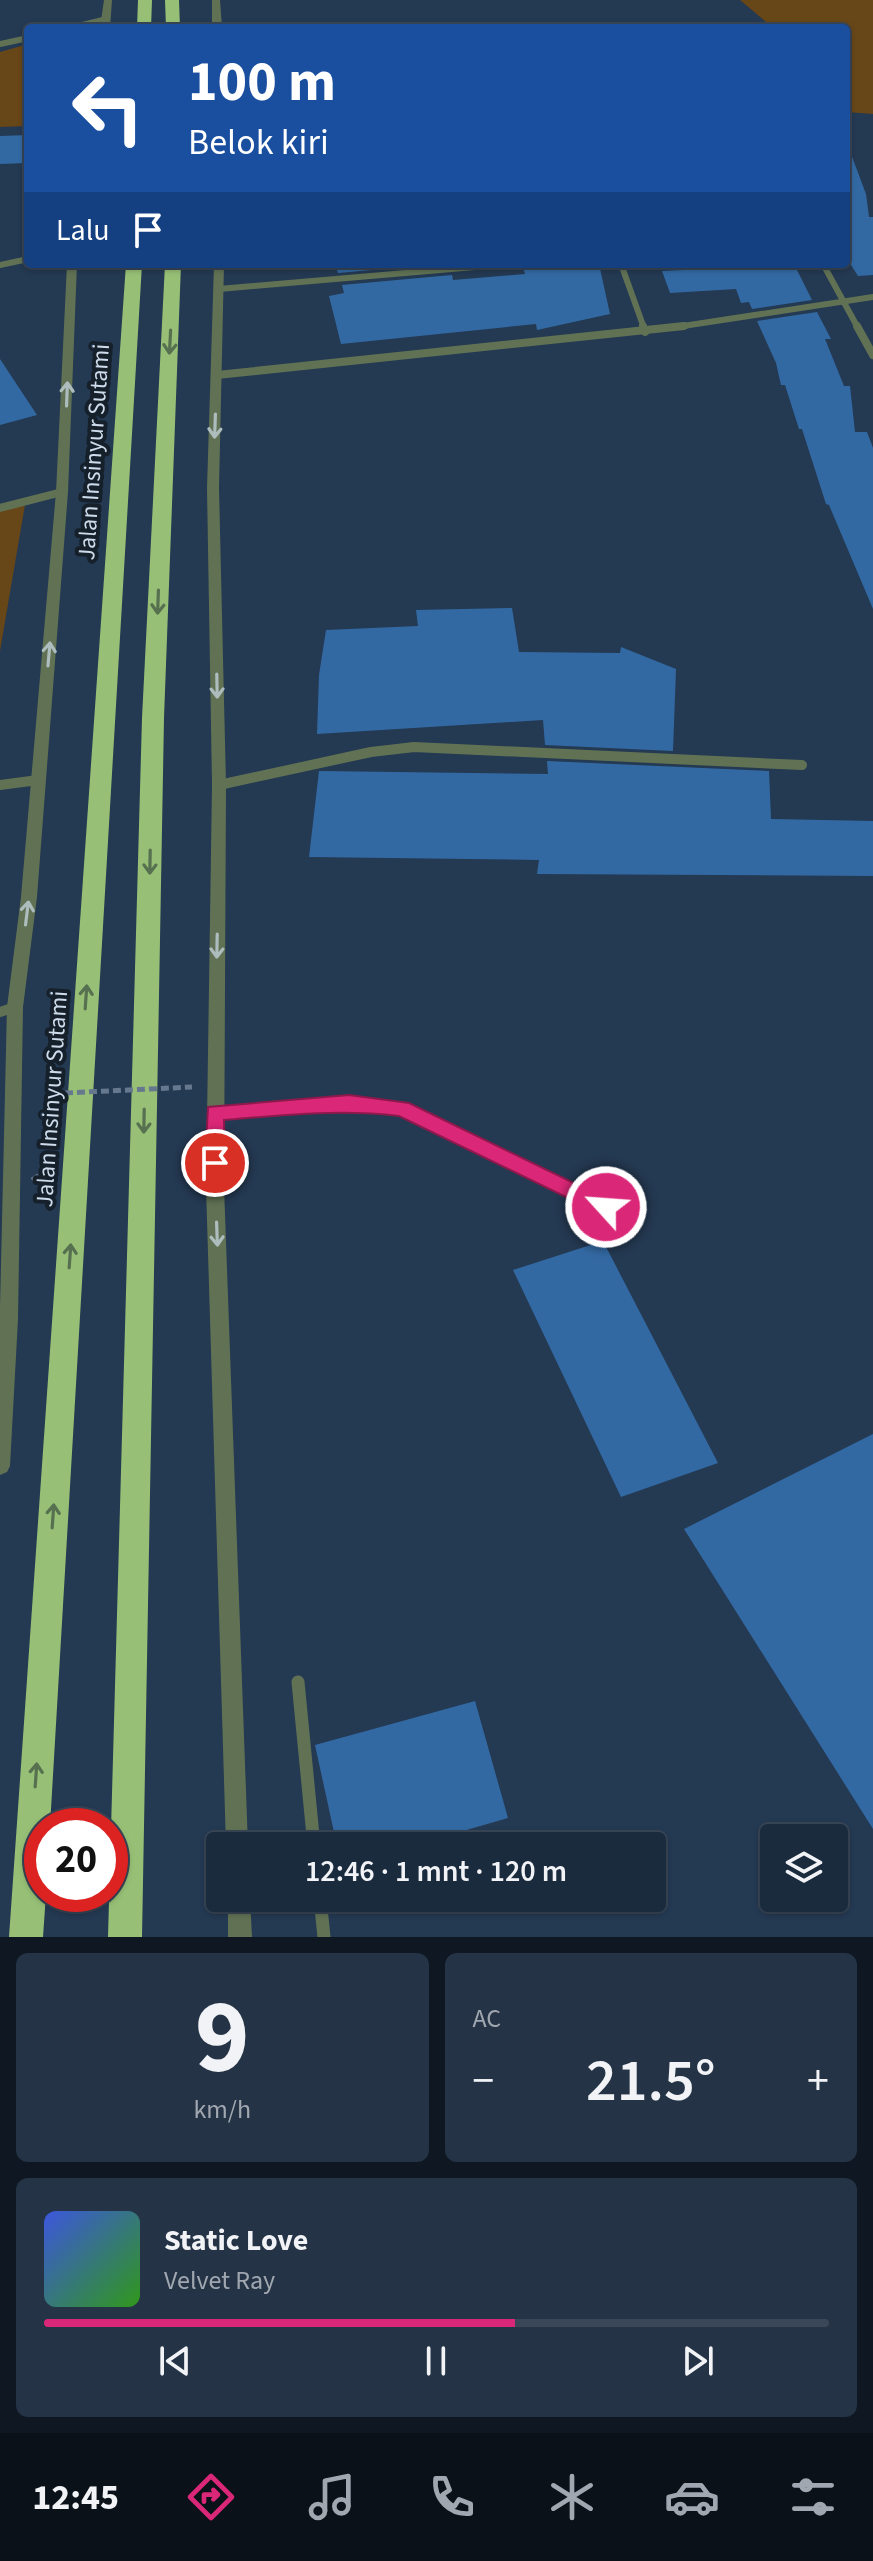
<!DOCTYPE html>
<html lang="id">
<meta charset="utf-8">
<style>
:root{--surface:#1b2b3e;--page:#243345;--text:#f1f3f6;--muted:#a0a7b0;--line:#394758;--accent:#db2777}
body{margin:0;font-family:"Source Sans 3",sans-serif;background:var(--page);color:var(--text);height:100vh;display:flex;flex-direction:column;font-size:30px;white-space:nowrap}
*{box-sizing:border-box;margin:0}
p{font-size:26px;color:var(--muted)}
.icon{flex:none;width:44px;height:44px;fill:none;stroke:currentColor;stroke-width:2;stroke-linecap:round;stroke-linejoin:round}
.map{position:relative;height:1937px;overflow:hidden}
.sheet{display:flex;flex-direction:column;gap:16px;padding:16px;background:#0f1822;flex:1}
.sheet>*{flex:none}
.hud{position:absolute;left:24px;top:24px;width:826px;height:244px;border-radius:8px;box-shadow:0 2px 6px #0004,0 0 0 2px var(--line);background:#1a4fa0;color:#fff;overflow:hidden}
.fabs{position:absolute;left:760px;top:1824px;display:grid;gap:16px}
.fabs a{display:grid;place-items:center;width:88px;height:88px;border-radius:8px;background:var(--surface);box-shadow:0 2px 6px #0004,0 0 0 2px var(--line);font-size:40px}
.speed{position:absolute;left:24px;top:1808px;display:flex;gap:16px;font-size:40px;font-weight:700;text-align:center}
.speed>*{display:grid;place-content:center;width:104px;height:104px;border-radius:50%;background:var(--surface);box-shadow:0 2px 6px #0004,0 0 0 2px var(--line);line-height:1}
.speed .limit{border:12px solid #d22;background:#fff;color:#111}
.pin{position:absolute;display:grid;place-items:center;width:68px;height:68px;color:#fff;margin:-34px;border:4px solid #fff;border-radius:50%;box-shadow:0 2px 8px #0007}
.me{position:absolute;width:88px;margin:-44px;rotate:296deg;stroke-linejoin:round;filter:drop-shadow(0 0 6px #0008)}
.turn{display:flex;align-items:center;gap:28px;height:168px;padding:0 32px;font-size:36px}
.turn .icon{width:104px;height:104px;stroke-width:2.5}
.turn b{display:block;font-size:56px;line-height:68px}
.then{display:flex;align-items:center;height:76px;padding:0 32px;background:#0003;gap:16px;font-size:30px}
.big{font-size:60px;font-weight:600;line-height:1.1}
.sheet .widget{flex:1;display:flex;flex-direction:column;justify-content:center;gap:12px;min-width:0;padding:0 28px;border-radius:12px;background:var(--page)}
.sheet .dial{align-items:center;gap:0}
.dial b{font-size:104px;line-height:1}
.song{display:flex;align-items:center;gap:24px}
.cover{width:96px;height:96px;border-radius:12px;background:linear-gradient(135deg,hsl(230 70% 55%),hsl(110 70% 35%))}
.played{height:8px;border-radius:4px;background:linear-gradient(90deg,var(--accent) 60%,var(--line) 60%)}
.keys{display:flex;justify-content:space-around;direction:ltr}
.heat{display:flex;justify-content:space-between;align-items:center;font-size:44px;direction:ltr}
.sheet .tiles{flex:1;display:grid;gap:16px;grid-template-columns:1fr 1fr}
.widget:last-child{grid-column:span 2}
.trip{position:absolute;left:206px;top:1832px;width:460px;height:80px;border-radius:8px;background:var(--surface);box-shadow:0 2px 6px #0004,0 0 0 2px var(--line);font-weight:600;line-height:80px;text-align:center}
.menu{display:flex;height:128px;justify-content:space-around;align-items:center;background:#0b1119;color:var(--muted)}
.menu .icon{width:56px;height:56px}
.menu .active{color:var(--accent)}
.menu b{font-size:36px;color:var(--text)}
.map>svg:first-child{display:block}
.green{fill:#674618}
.building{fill:#3369a3}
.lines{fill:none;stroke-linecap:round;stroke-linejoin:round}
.path{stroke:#65788d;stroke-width:5;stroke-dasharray:8 4;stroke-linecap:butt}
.service-far3{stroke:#617254;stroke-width:6}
.service-far2{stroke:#617254;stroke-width:8}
.service-far1{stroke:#617254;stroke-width:10}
.service{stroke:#617254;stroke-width:13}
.tertiary{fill:#617254;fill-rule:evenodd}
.motorway{fill:#97c076;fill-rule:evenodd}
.path-bridge{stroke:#65788d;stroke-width:5;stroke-dasharray:8 4;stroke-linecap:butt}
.oneway{stroke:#567050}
.oneway2{stroke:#adbcbd}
.route{fill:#db2777;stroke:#8e194d;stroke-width:2}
.labels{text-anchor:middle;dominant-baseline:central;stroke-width:8;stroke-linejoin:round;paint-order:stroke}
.street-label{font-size:24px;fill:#cddbea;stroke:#16202b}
</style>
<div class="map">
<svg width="873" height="1937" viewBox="0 0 873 1937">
<rect width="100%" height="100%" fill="#243952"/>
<g class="green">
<path d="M740 0H873V114L846 112V28H773Z"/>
<path d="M28 44V126L0 127V52Z"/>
<path d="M26 499 0 651V506Z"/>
</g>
<g class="building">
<path d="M28 135V163L0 164V136Z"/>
<path d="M846 154H851L866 194 869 217H873V275L858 276 846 257Z"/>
<path d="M335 264H441L338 273Z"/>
<path d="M522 264H599L610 314 537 330 536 324 341 344 329 296 344 293 342 285 452 275 453 280 525 274Z"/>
<path d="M726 264H794L812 300 752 309 749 302 741 303 736 289 670 293 662 271 727 268Z"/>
<path d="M817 312 831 339H825L844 386H850L855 432H867L873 448V609L829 505 826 504 802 429H799L785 385H781L776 363 757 321Z"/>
<path d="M0 359 37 415 0 425Z"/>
<path d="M512 608 519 652 620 653 621 647 676 669 673 751 545 745 543 720 317 734 319 675 326 630 418 626 416 610Z"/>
<path d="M547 761 769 771 771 819 873 821V876L537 874 539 860 309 857 319 771 548 774Z"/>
<path d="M603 1241 718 1463 621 1497 513 1270Z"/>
<path d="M873 1434V1829L684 1529Z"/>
<path d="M475 1701 508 1818 411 1846H337L315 1745Z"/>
</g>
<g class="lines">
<path class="path" d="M32 1180 50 1168"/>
<g class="service-far3">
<path d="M70 28 107 19"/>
<path d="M0 44 28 38"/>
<path d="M621 264 644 328"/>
<path d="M823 264 858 328"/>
<path d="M0 265 28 259"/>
<path d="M219 289 511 264"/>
<path d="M670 328 873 297"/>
</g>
<g class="service-far2">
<path d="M643 326 645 332"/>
<path d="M857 326 873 355"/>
<path d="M217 375 684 326"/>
<path d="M0 508 62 492"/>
</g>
<g class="service-far1">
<path d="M0 785 38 780"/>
<path d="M219 785 371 752 414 747 802 765"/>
<path d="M0 1012 15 1007"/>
<path d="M214 1113 349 1103 402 1109 606 1207"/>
</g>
<g class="service">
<path d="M298 1682 314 1846"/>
<path d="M320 1898 324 1937"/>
</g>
<g class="tertiary">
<path d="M104 0H112L110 28H100Z"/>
<path d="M212 0H220L222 28H212Z"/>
<path d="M67 264H77L68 492 37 897 23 1007 18 1319 10 1466 7 1472 0 1475V1307L7 1007 21 897 56 492Z"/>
<path d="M214 264H224L219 488 226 785 224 1187 248 1846H226L206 1187 212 785 207 488Z"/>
<path d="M228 1898H250L252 1937H228Z"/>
</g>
<g class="motorway">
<path d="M138 0H152L151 28H137Z"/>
<path d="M165 0H179L180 28H166Z"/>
<path d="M126 264H142L50 1826H42V1894H46L43 1937H9Z"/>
<path d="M165 264H181L164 718 142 1937H108L142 718Z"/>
</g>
<path class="path-bridge" d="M65 1093 192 1087"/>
</g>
<defs><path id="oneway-shaft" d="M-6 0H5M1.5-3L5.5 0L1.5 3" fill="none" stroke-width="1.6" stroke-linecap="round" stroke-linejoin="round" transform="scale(2)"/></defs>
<g class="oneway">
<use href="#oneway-shaft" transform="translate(170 342) rotate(93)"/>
<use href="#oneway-shaft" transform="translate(158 602) rotate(92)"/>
<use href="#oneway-shaft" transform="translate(150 862) rotate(91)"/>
<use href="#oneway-shaft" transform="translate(86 997) rotate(-86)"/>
<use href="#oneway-shaft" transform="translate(144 1121) rotate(91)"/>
<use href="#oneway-shaft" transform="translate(70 1256) rotate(-86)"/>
<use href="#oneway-shaft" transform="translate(53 1516) rotate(-86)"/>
<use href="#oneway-shaft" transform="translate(36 1775) rotate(-86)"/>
</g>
<g class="oneway2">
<use href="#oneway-shaft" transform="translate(67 394) rotate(-88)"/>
<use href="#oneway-shaft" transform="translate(215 426) rotate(92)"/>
<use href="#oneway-shaft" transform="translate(49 654) rotate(-85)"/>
<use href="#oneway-shaft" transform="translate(217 686) rotate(89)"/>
<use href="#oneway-shaft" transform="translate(27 913) rotate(-83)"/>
<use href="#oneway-shaft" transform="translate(217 946) rotate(91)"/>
<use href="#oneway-shaft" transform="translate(217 1234) rotate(88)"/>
</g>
<path class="route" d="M349 1095 409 1103 613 1202 616 1207 606 1216 599 1213 399 1116C340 1109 283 1115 224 1120L225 1163 215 1171 205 1163 208 1107Z"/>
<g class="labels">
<g class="street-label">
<text transform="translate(94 452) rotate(-86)">Jalan Insinyur Sutami</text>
<text transform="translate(52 1099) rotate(-86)">Jalan Insinyur Sutami</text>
</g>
</g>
</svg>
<div class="fabs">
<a><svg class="icon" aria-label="layers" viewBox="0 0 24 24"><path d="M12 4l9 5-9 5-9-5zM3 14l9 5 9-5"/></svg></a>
</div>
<div class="speed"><div class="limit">20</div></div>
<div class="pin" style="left:215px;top:1163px;background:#d93025"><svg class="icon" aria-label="arrive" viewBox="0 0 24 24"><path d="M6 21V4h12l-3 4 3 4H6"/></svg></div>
<svg class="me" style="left:606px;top:1207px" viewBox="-20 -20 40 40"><circle r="17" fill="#db2777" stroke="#fff" stroke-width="3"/><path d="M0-11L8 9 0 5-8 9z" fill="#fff"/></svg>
<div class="trip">12:46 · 1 mnt · 120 m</div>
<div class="hud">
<div class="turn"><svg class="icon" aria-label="left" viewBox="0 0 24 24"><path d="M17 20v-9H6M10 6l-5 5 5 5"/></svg><div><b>100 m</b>Belok kiri</div></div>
<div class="then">Lalu<svg class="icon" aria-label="arrive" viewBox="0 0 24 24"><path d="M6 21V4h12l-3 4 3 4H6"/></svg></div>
</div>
</div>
<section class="sheet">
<div class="tiles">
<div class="widget dial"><b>9</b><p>km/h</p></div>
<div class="widget"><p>AC</p>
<div class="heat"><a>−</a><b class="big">21.5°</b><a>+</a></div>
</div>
<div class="widget">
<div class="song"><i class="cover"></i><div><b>Static Love</b><p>Velvet Ray</p></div></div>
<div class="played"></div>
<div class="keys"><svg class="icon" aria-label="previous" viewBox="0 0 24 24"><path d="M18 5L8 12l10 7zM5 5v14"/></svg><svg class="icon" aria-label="pause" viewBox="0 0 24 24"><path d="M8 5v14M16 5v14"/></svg><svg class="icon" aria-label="next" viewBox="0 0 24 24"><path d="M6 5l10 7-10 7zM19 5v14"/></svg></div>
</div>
</div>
</section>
<nav class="menu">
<b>12:45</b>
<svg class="icon active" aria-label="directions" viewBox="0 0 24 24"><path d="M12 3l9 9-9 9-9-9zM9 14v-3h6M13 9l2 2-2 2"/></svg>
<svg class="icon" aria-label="music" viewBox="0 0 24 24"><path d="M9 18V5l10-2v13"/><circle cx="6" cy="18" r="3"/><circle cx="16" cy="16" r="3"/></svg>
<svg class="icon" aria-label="phone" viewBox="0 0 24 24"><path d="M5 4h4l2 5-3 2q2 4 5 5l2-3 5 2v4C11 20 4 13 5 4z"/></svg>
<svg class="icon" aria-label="climate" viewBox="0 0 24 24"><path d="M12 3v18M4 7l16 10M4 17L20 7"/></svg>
<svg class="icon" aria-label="car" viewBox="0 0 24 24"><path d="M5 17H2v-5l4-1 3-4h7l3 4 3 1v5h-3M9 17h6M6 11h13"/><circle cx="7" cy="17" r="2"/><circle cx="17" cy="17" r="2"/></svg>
<svg class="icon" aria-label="filters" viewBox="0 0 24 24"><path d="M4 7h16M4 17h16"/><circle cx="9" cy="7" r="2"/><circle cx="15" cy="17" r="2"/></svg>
</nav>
